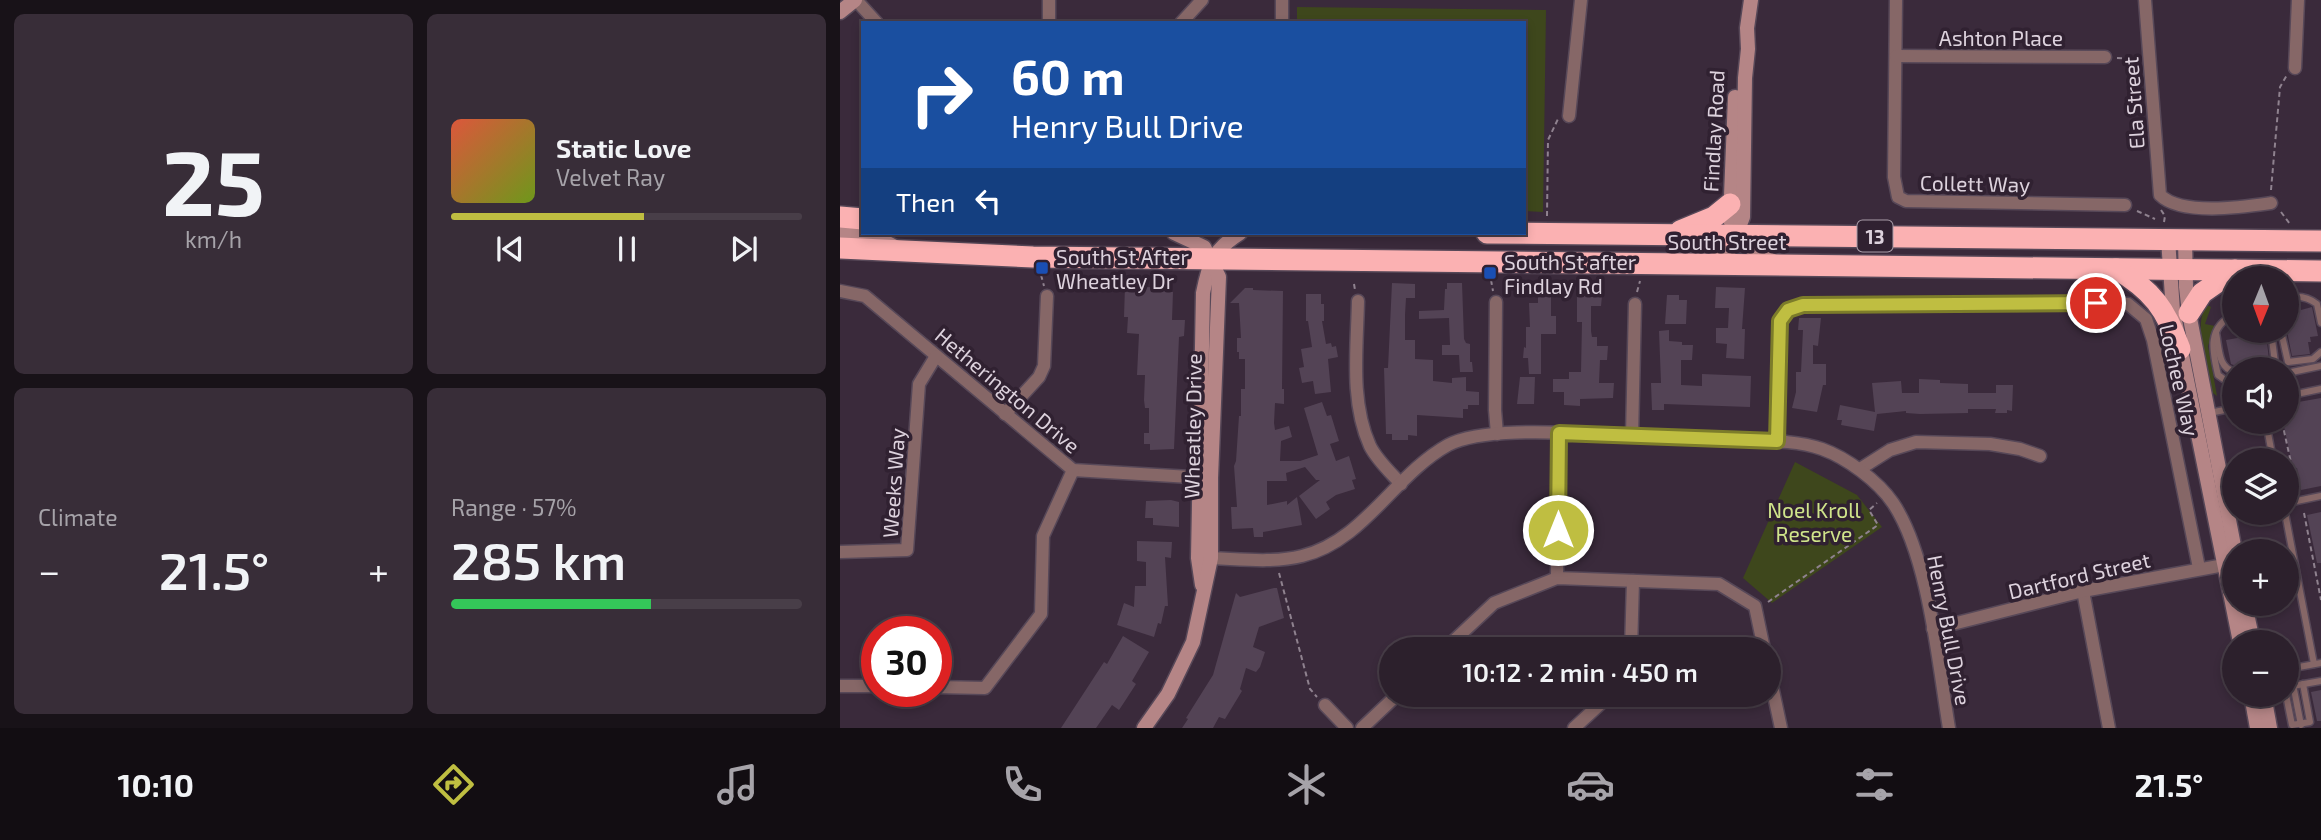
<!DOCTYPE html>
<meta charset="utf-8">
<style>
:root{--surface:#2c202c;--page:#382d38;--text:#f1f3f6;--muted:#a6a3a9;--line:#483e48;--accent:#bfbe41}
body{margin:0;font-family:"Exo 2",sans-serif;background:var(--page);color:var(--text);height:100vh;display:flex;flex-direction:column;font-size:26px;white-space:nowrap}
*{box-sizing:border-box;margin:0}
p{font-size:23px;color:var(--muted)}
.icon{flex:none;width:38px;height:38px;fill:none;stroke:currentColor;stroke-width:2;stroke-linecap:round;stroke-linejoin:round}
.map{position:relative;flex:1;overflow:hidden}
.details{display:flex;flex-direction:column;gap:14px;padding:14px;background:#181218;width:840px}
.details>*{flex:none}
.top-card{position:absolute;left:21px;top:21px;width:665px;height:214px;border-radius:0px;box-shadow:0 4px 10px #0003,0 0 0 2px var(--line);background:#1a4fa0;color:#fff;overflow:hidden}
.needle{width:46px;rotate:181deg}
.controls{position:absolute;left:1382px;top:266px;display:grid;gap:14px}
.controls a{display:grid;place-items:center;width:77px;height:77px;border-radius:50%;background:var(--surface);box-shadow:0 4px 10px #0003,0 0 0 2px var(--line);font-size:35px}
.speed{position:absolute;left:21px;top:616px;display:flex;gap:14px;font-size:35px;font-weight:700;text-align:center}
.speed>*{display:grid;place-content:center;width:91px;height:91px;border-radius:50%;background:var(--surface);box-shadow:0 4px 10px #0003,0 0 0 2px var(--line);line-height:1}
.speed .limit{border:10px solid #d22;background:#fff;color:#111}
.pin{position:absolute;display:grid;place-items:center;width:60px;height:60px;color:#fff;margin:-30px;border:4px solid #fff;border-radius:50%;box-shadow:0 2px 7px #0007}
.me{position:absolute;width:77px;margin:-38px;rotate:0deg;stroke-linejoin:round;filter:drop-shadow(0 0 5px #0008)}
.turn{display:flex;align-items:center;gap:24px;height:147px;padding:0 35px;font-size:32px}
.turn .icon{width:91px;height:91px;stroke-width:2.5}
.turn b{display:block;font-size:49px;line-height:60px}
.then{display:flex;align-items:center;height:66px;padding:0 35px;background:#0003;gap:14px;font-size:26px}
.big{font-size:52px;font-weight:600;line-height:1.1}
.details .card{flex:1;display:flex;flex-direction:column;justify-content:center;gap:10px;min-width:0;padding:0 24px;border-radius:10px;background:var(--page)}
.details .dial{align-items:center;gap:0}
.dial b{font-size:91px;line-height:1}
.song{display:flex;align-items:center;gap:21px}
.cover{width:84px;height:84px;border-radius:10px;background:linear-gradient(135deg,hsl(10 70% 55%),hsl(80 70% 35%))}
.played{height:7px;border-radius:4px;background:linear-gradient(90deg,var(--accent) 55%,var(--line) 55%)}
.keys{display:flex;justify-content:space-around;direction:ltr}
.heat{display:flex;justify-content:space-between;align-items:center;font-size:38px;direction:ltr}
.charge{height:10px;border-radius:5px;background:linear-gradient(90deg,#34c759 57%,var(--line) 0)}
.details .tiles{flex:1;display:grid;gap:14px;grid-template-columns:repeat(2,1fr)}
.trip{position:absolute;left:539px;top:637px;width:402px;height:70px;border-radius:35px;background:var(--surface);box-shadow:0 4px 10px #0003,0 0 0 2px var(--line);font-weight:600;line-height:70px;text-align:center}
.tabs{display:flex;height:112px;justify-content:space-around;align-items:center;background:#120d12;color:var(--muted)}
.tabs .icon{width:49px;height:49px}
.tabs .current{color:var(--accent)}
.tabs b{font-size:32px;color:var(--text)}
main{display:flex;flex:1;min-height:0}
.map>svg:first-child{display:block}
.green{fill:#3e471c}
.building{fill:#534355}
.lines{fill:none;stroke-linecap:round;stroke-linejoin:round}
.lane-casing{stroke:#574858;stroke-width:9}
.street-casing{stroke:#574858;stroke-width:15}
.secondary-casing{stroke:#574858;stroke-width:17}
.highway-casing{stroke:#574858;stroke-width:24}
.path{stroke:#8f828f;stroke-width:2;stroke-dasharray:5 3.5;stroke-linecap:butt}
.lane{stroke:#866767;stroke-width:6}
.street{stroke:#866767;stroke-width:12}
.secondary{stroke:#b58586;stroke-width:14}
.highway{stroke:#fbb1b2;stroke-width:21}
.route-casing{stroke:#7c7c2a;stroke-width:18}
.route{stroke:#bfbe41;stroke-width:12}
.transit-dot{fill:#1a4fb4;stroke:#302131;stroke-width:2.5}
.labels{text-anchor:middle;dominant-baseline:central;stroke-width:7;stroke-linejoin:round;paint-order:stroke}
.shield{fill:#302131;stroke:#a99da9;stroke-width:2}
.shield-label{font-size:19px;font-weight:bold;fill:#ddd2dd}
.street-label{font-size:21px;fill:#ddd2dd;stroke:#302131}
.poi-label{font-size:21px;fill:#ddd2dd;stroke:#302131;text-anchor:start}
.park-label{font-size:21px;fill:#d0e58b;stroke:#302131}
</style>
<main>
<section class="details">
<div class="tiles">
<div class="card dial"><b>25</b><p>km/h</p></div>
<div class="card">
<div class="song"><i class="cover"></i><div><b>Static Love</b><p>Velvet Ray</p></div></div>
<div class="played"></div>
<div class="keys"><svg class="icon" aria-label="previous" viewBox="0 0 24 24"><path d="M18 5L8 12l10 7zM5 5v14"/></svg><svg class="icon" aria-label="pause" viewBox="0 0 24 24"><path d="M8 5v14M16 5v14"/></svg><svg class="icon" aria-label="next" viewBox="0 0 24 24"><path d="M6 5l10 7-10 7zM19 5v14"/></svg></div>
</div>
<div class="card"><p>Climate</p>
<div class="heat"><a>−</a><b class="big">21.5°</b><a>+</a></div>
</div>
<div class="card"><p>Range · 57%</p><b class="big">285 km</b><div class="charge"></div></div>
</div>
</section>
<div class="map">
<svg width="1481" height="728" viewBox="0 0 1481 728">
<rect width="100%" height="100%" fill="#3a2a3b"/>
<g class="green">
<path d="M457 7 706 10 703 212 684 211V23H457Z"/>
<path d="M1367 305 1371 307 1365 324 1375 326 1368 346 1377 396 1373 393C1368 372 1352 322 1367 305Z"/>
<path d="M955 462 1017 495 1042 527 932 603 903 578Z"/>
</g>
<g class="building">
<path d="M552 283 575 284V298H566L565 315V340H575V359L593 360V381L612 383V378L626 377V391L639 392V405H628V409H623V418L577 415V436L568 435V440H552V434H546L544 368H548Z"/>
<path d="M607 283H622L624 339 626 343 630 344V362H632L633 372H620L619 355H602V345H610L609 318 579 319V311L604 310 605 289H607Z"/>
<path d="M285 286 326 288V292H333L332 320H345L344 336 339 337 334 449 310 450V444H304V433H309V408H305L304 400 305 375H297L299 334 287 333 288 317H284Z"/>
<path d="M876 287 905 288 902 329H905L904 359 886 358 887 344 876 343V328H888L889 308H875Z"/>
<path d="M405 288H413V290L443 291 442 389H444V404L435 403 434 423 435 430 449 426 452 437 441 441 440 461H460L478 455 464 408 482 402 487 416 491 415 499 441 490 444 496 461 509 456 516 479 512 480 515 489 496 495 486 502 490 509 476 519 459 496 480 480H476L465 467 446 473 447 481H427V505L447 501V505L457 497 462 525 423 532V537H414L413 528 392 529 391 507H397L394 466 396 461 399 416H401V389H405V359H399V352H397V338H401L399 303H390Z"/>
<path d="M698 289H711V316H716V334H701V374H689L688 358H683L684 347 686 348V327H690L689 303H698Z"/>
<path d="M466 294H481V304H484V321H482L486 344 491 343 492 347 496 346 498 357 488 359 491 392 475 394 473 381 462 383 459 368 464 367 461 349 472 347 468 321H466Z"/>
<path d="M827 295H839V300H847L846 324H825Z"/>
<path d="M737 296H762L761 306H751V331L752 337H757V346H768L767 360H760L759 383H774L773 398 740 399V406L724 405V392H713V379H729V372H741L742 322H737Z"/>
<path d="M1460 303 1461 310 1472 307 1478 336 1470 337 1471 342H1468L1470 354 1452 356 1447 331V305Z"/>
<path d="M959 318H981L978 346 973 345V364H986V385H983L977 412 952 408 956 392V372H961L963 330H958Z"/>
<path d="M829 330V341L842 342V345H853L852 360H841V385L862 386V374L911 376 910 407 824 404V410H812L811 383H821L819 331Z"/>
<path d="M1426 333 1429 360 1423 362 1403 363 1399 367 1391 364 1386 340Z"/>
<path d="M680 377H695L694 404H677Z"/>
<path d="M1079 379 1100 380V383L1128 384V393H1156V385H1173L1172 411 1167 410V413H1155L1156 409H1128V413L1080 414 1066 413V411L1037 414 1034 431 1001 425 1002 420H997L1000 405 1035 412 1032 383 1061 381 1062 393H1079Z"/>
<path d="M1481 398V486L1461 490 1457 468H1453L1443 422H1447V404Z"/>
<path d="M331 500 339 502V527L313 525V518H305L306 501Z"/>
<path d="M1481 512V563H1477L1467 515Z"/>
<path d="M297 541 332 542 331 558 325 557 328 606H325L321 624 318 623 314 637 277 625 284 603 294 607 295 586H306V562L297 561Z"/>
<path d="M434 588H437L444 618 419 627 413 647 425 652 420 667 416 672 406 668 400 689 402 691 385 719 379 717 373 728H342L348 719 346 718 373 675 396 593 400 597Z"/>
<path d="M283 636 309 652 292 681 296 684 285 701 279 710 272 705 256 728H221L264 662 267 664Z"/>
<path d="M1481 690V721H1477L1471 692Z"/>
</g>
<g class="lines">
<g class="lane-casing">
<g id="lane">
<path d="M1447 298C1459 295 1468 297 1477 304L1481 323"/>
<path d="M1395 314C1367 327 1372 350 1378 375L1385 380H1395"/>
<path d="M1441 331 1448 362 1473 359 1481 352"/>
<path d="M1376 333C1379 347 1378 370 1395 371"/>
<path d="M1404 369 1424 368 1435 363 1431 331"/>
<path d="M1447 373 1481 366"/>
<path d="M1447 396 1481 389"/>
<path d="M1369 413 1395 408"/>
<path d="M1426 422 1433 460"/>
<path d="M1447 503 1481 496"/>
<path d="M1445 513 1474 664"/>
<path d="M1448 669 1481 663"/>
<path d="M1450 669 1461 725"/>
<path d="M1447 687 1481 681"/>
<path d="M1446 695 1452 725 1470 722 1463 684"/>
</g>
</g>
<g class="street-casing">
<g id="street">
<path d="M16 0 37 23"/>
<path d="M209 0V23"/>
<path d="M1056 0 1054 177 1058 197 1066 201 1285 205"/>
<path d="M1305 0 1320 195C1341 216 1403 207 1431 203"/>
<path d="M341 23 362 0"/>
<path d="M442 23V0"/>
<path d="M1056 56 1265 57"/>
<path d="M1455 68 1458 0"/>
<path d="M729 116 741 0"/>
<path d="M0 291 25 296 233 470 367 478"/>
<path d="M518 301C517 349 510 402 530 446 537 460 550 472 561 484"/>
<path d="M656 302 655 410 657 434"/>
<path d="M165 414 199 377 204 366 207 296"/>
<path d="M792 436 795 304"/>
<path d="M937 441 940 321 948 309 963 305 1288 304 1306 319 1313 340 1359 568"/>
<path d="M1020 469 1050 450 1076 442 1150 444 1180 449 1200 456"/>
<path d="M0 552 67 550 79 384 96 356"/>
<path d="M361 558C393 558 430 564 462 556 524 541 554 475 608 445 645 425 743 434 786 435 823 437 861 438 898 440 925 441 956 440 982 449 1007 458 1038 481 1053 503 1089 557 1098 663 1109 728"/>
<path d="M717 578 718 433"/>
<path d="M1243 591 1269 728"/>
<path d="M1093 629 1243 591 1395 563"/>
<path d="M605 649 654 603 717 578 879 584 915 606 924 649"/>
<path d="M791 649 793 581"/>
<path d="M929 672 941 728"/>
<path d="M0 686H37"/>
<path d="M96 687 145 688 201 614 203 536 233 470"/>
<path d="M485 705 507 728"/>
<path d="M522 728 557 695"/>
<path d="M734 728 770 695"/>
</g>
</g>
<g class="secondary-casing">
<g id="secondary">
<path d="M0 12 15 0"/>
<path d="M895 97 890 220C900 241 913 252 935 262"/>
<path d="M0 233 34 236 57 248"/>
<path d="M1328 239 1333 311 1400 642"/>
<path d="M1345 239 1346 287 1349 313 1395 551"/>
<path d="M868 263 883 256 891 248 903 217 905 78 908 49 907 28 911 0"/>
<path d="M362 585 358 558 363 293C369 263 373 250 400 233"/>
<path d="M1405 604 1413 642"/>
<path d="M1411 695 1417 728"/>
<path d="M1424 695 1430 728"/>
<path d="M304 728 328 694 353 642 371 558V478L379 277 364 247 334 233"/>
</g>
</g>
<g class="highway-casing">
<g id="highway">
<path d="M0 217 23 219"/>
<path d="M840 231 874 217 890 204"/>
<path d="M647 233 1481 241"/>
<path d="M0 248 193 257 1481 271"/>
<path d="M1276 269C1312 290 1326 309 1340 349"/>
<path d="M1349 313 1362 293 1395 270"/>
</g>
</g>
<g class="path">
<path d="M1277 58 1299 59"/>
<path d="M1431 190 1440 87 1447 75"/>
<path d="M1321 210 1325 216 1324 222"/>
<path d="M1297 211 1315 219"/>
<path d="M1441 212 1450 224"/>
<path d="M707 216 708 140 718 119"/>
<path d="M201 275 204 286"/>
<path d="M651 280 653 291"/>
<path d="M514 284 515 290"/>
<path d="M797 292 800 281"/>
<path d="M1442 422 1456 485H1454L1455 491"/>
<path d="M1464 513 1481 600"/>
<path d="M439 573 470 689 477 697"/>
<path d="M928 602 1038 525 1029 510 1037 503"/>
</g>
<use href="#lane" class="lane"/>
<use href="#street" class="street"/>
<use href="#secondary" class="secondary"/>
<use href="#highway" class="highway"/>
</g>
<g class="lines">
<g class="route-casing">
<path id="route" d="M718 530 719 433 937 441 940 321 948 310 963 305 1256 303"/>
</g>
<use href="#route" class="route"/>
</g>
<g class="transit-dot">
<rect x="195" y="261" width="14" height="14" rx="3.5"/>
<rect x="643" y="266" width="14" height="14" rx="3.5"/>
</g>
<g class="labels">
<rect class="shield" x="1017.5" y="220.5" width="35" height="31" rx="5"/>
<g class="shield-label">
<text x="1035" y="236">13</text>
</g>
<g class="street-label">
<text x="1161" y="37">Ashton Place</text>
<text transform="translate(1293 103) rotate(-94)">Ela Street</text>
<text transform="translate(873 131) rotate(-87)">Findlay Road</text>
<text transform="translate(1135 183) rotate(1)">Collett Way</text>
<text x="887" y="241">South Street</text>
<text transform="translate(1340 380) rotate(77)">Lochee Way</text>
<text transform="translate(168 390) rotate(40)">Hetherington Drive</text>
<text transform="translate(352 426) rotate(-89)">Wheatley Drive</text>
<text transform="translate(53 483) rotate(-86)">Weeks Way</text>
<text transform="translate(1239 575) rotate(-13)">Dartford Street</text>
<text transform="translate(1110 630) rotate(79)">Henry Bull Drive</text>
</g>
<g class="poi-label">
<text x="216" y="256">South St After<tspan x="216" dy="24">Wheatley Dr</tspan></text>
<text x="664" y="261">South St after<tspan x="664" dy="24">Findlay Rd</tspan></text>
</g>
<g class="park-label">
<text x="974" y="509">Noel Kroll<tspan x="974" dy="24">Reserve</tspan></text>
</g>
</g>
</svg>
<div class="controls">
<a><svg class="needle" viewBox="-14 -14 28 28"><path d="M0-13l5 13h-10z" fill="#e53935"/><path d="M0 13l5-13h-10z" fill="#a6a3a9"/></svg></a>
<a><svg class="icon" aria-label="sound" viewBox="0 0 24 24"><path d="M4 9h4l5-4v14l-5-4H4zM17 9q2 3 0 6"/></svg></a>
<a><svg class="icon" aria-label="layers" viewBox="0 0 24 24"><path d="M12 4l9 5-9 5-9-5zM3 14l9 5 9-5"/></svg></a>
<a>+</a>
<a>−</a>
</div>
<div class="speed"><div class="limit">30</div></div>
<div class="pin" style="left:1256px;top:303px;background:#d93025"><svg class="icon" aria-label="arrive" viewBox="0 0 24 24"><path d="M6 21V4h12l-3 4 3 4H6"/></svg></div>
<svg class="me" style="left:718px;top:530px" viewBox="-20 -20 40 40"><circle r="17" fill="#bfbe41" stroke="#fff" stroke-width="3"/><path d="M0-11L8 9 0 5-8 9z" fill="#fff"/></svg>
<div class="trip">10:12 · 2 min · 450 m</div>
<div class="top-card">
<div class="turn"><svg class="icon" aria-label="right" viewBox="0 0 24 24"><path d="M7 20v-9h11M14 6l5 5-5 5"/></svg><div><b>60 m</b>Henry Bull Drive</div></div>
<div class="then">Then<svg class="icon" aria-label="left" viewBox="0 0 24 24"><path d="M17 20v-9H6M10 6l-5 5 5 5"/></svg></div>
</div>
</div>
</main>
<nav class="tabs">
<b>10:10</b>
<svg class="icon current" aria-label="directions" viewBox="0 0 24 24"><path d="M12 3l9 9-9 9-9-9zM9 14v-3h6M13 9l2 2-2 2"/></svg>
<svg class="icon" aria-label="music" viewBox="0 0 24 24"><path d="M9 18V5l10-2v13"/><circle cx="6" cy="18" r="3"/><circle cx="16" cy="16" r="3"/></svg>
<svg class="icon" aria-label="phone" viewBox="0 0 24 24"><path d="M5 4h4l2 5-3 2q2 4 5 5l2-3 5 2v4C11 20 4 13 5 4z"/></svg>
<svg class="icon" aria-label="climate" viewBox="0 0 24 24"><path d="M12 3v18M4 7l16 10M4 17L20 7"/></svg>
<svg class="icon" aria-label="car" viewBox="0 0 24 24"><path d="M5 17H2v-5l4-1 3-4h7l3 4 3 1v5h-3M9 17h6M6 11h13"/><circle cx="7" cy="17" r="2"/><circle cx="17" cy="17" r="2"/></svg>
<svg class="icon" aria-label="filters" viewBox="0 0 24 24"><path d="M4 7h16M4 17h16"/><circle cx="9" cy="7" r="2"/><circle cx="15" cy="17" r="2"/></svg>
<b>21.5°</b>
</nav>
